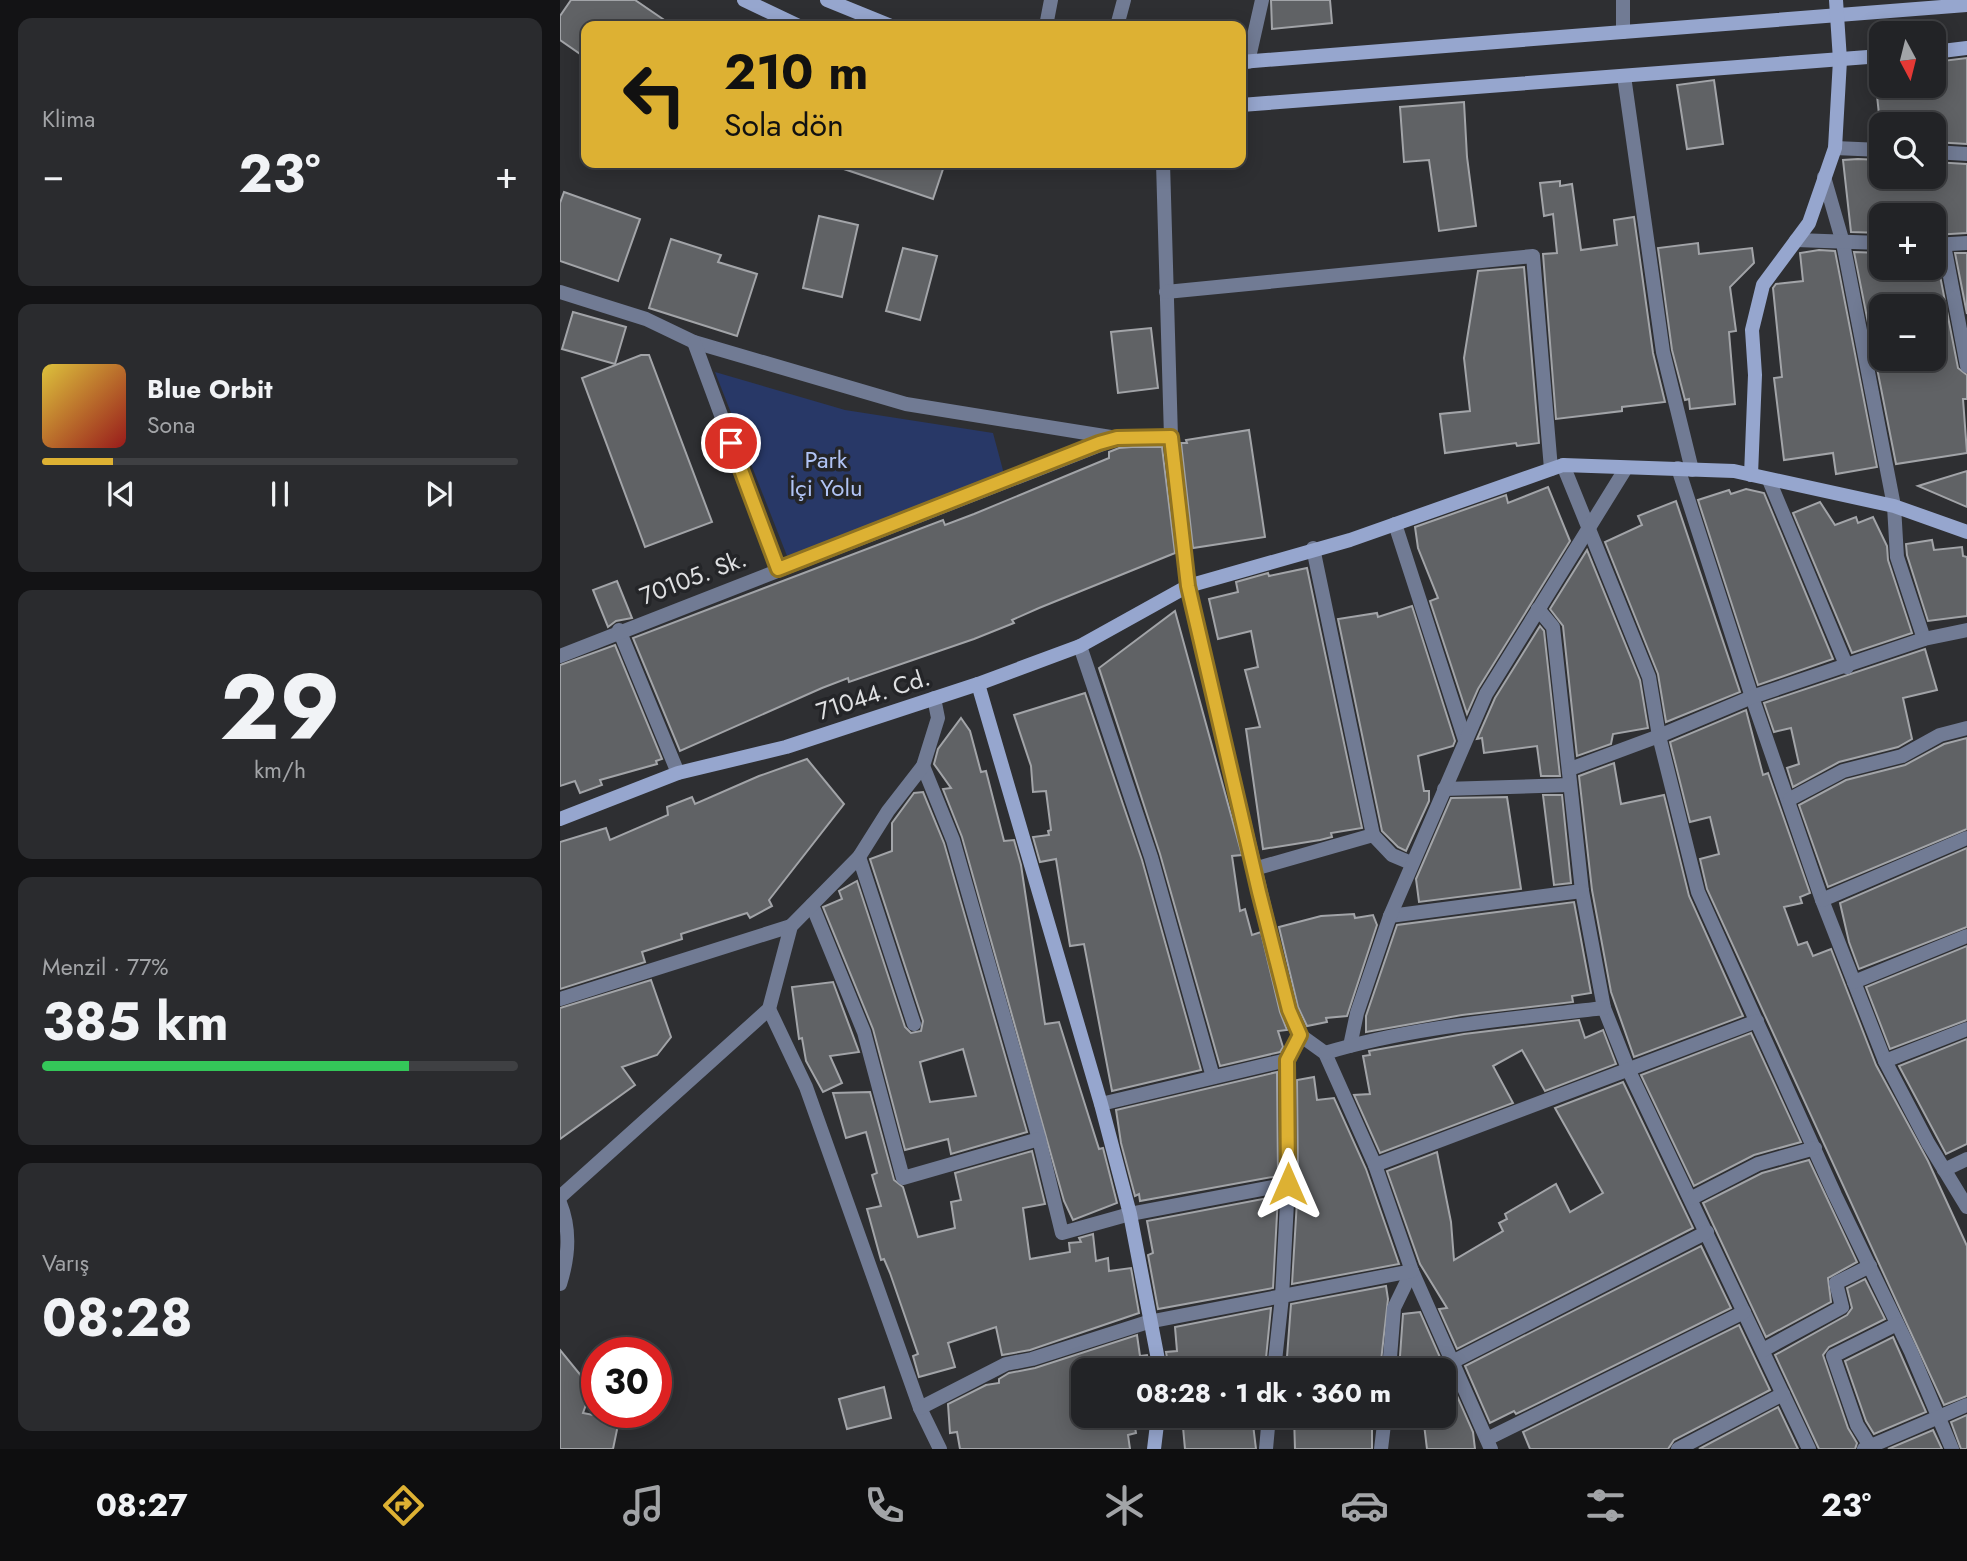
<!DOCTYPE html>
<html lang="tr">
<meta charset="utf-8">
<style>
:root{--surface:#222326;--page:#2a2b2e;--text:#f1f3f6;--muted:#a2a4a7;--line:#3f4043;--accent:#ddb133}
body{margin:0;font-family:Jost,sans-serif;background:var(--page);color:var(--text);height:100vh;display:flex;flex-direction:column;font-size:26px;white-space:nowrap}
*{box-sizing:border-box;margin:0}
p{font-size:23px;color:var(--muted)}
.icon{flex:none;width:38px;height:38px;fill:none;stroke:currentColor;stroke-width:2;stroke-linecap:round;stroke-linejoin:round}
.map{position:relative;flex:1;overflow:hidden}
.side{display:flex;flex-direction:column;gap:18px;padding:18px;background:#131315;width:560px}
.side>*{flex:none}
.guide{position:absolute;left:21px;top:21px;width:665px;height:147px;border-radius:14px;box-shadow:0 4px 18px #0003,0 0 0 2px var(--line);background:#ddb133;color:#111;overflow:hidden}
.needle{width:46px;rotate:173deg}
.controls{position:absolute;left:1309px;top:21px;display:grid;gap:14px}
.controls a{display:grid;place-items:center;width:77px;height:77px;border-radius:14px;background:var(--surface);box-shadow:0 4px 18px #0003,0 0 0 2px var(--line);font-size:35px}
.speed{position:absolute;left:21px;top:1337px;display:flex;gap:14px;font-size:35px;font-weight:700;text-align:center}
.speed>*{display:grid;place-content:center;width:91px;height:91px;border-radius:50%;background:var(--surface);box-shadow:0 4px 18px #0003,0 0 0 2px var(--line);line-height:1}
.speed .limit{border:10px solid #d22;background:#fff;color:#111}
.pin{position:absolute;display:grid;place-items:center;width:60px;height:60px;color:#fff;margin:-30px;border:4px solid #fff;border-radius:50%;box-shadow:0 2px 7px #0007}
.me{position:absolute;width:77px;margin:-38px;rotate:0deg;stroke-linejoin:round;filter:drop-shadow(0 0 5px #0008)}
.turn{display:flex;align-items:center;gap:24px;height:147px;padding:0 28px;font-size:32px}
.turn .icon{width:91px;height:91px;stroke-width:2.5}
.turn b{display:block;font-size:49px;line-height:60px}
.big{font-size:52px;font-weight:700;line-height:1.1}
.side .widget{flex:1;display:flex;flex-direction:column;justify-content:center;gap:10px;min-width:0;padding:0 24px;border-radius:14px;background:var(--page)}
.side .dial{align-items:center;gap:0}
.dial b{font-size:91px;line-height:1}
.song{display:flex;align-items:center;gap:21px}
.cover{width:84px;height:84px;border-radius:10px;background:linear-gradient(135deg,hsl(50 70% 55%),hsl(0 70% 35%))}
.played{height:7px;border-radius:4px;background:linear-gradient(90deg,var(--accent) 15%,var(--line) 15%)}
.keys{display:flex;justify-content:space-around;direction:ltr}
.heat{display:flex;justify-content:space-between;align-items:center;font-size:38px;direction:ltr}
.charge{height:10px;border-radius:5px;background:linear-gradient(90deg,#34c759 77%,var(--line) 0)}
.trip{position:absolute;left:511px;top:1358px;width:385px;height:70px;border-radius:14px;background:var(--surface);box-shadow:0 4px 18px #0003,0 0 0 2px var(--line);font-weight:700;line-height:70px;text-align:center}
.tab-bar{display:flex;height:112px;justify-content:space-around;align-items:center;background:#0e0e0f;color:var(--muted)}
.tab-bar .icon{width:49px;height:49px}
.tab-bar .on{color:var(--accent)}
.tab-bar b{font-size:32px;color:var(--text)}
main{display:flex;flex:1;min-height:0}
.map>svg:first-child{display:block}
.green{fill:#283867}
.building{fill:#606265;stroke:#a2a4a8;stroke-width:2;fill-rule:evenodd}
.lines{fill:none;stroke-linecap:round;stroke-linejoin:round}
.lane{stroke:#717b94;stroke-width:14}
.street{stroke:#717b94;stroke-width:14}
.secondary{stroke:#96a6ce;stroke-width:14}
.route-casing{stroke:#907321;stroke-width:18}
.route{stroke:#ddb133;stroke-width:12}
.labels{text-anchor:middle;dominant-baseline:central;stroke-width:7;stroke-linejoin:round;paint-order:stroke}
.park-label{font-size:24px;fill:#b1c4f5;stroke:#242528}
.street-label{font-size:24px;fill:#dfe0e2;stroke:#242528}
</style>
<main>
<section class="side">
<div class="widget"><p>Klima</p>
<div class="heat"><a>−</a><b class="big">23°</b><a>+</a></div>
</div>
<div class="widget">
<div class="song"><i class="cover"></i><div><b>Blue Orbit</b><p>Sona</p></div></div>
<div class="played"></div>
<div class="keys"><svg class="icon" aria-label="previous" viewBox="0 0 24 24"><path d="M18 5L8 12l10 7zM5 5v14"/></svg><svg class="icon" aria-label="pause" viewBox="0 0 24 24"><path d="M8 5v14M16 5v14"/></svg><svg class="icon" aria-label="next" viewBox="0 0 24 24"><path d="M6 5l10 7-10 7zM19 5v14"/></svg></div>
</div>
<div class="widget dial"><b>29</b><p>km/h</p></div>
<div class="widget"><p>Menzil · 77%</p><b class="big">385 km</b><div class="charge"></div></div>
<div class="widget"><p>Varış</p><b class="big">08:28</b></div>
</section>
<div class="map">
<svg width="1407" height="1449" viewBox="0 0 1407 1449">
<rect width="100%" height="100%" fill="#2e2f32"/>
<path class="green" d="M155 372 285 410 433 433 444 474 229 561Z"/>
<g class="building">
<path d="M11 0H75L113 26H26V58L0 40V16Z"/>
<path d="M711 0H770L772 23 712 29Z"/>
<path d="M1407 58V144L1374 142V124H1320L1316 86H1374V68L1383 67 1382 61Z"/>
<path d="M1154 80 1163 144 1127 149 1117 85Z"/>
<path d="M904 102 907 157 916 226 879 231 869 160 844 162 840 107Z"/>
<path d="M1298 159 1321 160V177H1374V162L1407 164V233L1374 235V215H1321V233L1291 232 1283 160Z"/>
<path d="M276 163H385L373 199 275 166Z"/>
<path d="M1000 181V186L1012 184 1021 250 1057 245 1054 220 1074 217 1093 353 1105 402 1062 407V411L996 419 983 254 997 253 993 214 984 216 980 183Z"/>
<path d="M4 192 80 219 58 281 0 261V203Z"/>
<path d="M259 216 298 225 282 297 243 288Z"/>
<path d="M111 239 161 255 158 262 197 274 177 336 89 308Z"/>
<path d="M1138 243 1139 254 1192 248 1194 263 1170 287 1176 331 1169 332 1175 404 1130 409 1129 399 1125 400 1112 350 1098 248Z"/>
<path d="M343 248 377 256 360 320 326 311Z"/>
<path d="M1259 250 1275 251 1317 467 1276 474 1273 453 1224 460 1214 378 1222 377 1213 288 1216 284 1243 281 1240 253Z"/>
<path d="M1294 252 1321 253V268H1374L1376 255 1398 368 1407 375V399H1403L1407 453 1336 464ZM1321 306H1374V359H1321Z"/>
<path d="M1395 253H1407V314Z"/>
<path d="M964 267 979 443 957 446 956 443 885 453 880 414 910 411 904 358 918 271Z"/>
<path d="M13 312 66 327 55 364 2 349Z"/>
<path d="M591 328 598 388 558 393 551 332Z"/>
<path d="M81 355H89L152 522 85 547 22 378Z"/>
<path d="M689 430 705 537 633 548 621 443H627L626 440Z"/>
<path d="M572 447H602L615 553 479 608 452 620 454 623 414 639 289 682 288 678 262 688 120 751 73 638 383 520 385 525 414 514 549 458V452L559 448Z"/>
<path d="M1407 471V507L1358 486Z"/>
<path d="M988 487 1010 541 918 689 907 714 870 601 878 598 858 548 855 527 946 495 948 503Z"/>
<path d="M1186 489 1204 493 1273 659 1198 685 1138 500 1169 490 1171 494Z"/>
<path d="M1116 501 1180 692 1106 722 1098 674 1045 542 1082 525 1078 516Z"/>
<path d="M1260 502 1275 525 1296 517 1298 523 1313 517 1327 546 1328 560 1352 633 1292 653 1233 513Z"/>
<path d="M1372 540 1374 550 1402 547 1403 556 1407 557V616L1368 621 1347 555 1346 544Z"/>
<path d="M1027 550 1080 680 1088 728 1053 734 1051 744 1017 756 1003 626 990 609Z"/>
<path d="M747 568 802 828 771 833 772 837 760 840 703 849 686 729 700 727 685 670 698 667 691 631 658 639 649 599 678 592 676 582 708 573 709 576Z"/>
<path d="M57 581 72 618 56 621 48 627 33 590Z"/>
<path d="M852 606 895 741 893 746 858 756 864 791H869V801L846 851 838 847 822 831 778 619 817 613 818 617Z"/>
<path d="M615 611 682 855 672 856 680 911 685 909 692 935 701 932 720 1012 727 1030 718 1031 723 1047 720 1052 660 1066 600 854 539 668Z"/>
<path d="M980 626 984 631 1000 776H981L977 746 924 753 922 738 917 739 935 698Z"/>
<path d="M55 645 102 759 96 761 97 764 40 780 42 785 20 793 15 781 0 786V665Z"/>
<path d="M1365 649 1377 690 1343 698 1352 739 1338 747 1279 762 1233 787 1227 768 1239 764 1231 728 1214 732 1204 703Z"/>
<path d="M525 693 582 860 641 1070 552 1091 524 944 510 946 496 859 480 862 473 837 489 835 488 831 491 830 486 791 473 792 471 766 454 715Z"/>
<path d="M1186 710 1203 775 1208 773 1250 893 1240 897 1242 903 1224 907 1238 945 1247 942 1253 956 1271 949 1316 1065 1368 1161 1407 1246V1396L1384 1405 1147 889 1140 859 1159 854 1150 817 1130 822 1110 742Z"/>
<path d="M401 718 410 731 421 772 426 771 444 841 454 840 461 865 485 1024 499 1022 539 1149 543 1148 557 1203 513 1220 504 1201 402 837 383 789 391 788 374 764 378 749Z"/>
<path d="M1407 738V829L1268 887 1239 805 1286 780 1345 765 1384 744Z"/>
<path d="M247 759 284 804 209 900 212 906 190 918 187 913 121 934 122 939 82 952 85 962 0 989V842L46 828 50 840 108 815 107 807 132 797 135 804 199 776Z"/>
<path d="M1054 763 1061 804 1104 795 1129 896 1183 1016 1074 1057 1051 992 1032 890 1019 776Z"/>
<path d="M363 792 384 843 467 1132 391 1154 388 1139 345 1150 313 1029 263 907 282 899 279 891 297 881 345 1027 351 1033 361 1031 363 1021 310 859 332 851V823L354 793ZM403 1049 416 1096 370 1102 360 1062Z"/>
<path d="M983 795H1002L1011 883 994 885Z"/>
<path d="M947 797 961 889 859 902 856 879 891 798Z"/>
<path d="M1407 848V927L1299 969 1289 942 1280 903Z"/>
<path d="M1014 902 1031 993 1012 996 1013 1002 902 1015 806 1032V1016L837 925Z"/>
<path d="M794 914 795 918 813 915 817 925 787 1016 766 1018 767 1022 747 1026 738 1007 719 927 761 916Z"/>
<path d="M1407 946V1020L1330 1049 1306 987Z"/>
<path d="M91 980 111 1037 97 1055 62 1067 75 1085 0 1139V1008Z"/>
<path d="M273 982 299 1052 270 1056 282 1083 263 1092 246 1061 242 1038 239 1039 232 987Z"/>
<path d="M1019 1020 1025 1038 1043 1030 1056 1064 985 1091 962 1050 933 1066 953 1103 820 1153 794 1095 810 1094 803 1056 810 1055 809 1051 904 1034Z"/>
<path d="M1191 1033 1241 1142 1194 1155 1134 1186 1081 1075Z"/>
<path d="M1407 1039V1144L1386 1154 1339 1066Z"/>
<path d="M717 1072 718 1176 580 1201 579 1194 575 1196 561 1143 556 1110Z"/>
<path d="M754 1077 757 1100 774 1098 806 1169 839 1264 732 1284 738 1184 737 1080Z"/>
<path d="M1063 1082 1133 1228 897 1349 879 1309 887 1308 860 1264 827 1171 877 1152 891 1222 894 1260 943 1231 939 1223 947 1219 945 1214 996 1184 1010 1212 1043 1193 995 1108Z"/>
<path d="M310 1092 334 1180 343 1187 358 1237 395 1228 391 1202 401 1200 395 1173 472 1151 485 1204 463 1208 470 1259 510 1252 509 1243 521 1242 519 1238 533 1234 536 1261 548 1258 549 1271 571 1268 579 1313 470 1350 442 1355 436 1327 388 1343 395 1367 359 1377 353 1356 358 1354 330 1273 324 1259 321 1260 307 1209 321 1206 312 1175 317 1173 306 1132 286 1138 273 1093Z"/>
<path d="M1249 1160 1297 1262 1268 1278 1271 1302 1206 1337 1143 1203 1202 1173Z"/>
<path d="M718 1196 713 1288 598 1309 588 1255 593 1253 587 1221Z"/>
<path d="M1141 1246 1171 1308 956 1414 954 1411 930 1423 905 1366Z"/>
<path d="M1305 1279 1325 1319 1269 1347 1263 1355 1288 1428 1297 1443 1295 1449H1259L1215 1355 1287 1315 1292 1308 1287 1288Z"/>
<path d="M826 1286 828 1299 820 1370H726L731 1304Z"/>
<path d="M711 1308 706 1358 655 1364V1370H609L606 1352 617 1351 615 1327Z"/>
<path d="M860 1312 913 1432 915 1449H867L863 1416H884V1367L839 1370 843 1314Z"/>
<path d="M1179 1325 1210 1390 1114 1440 1108 1449H970L963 1432Z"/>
<path d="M577 1335 580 1356 587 1355 590 1370H523V1416H573L576 1433 568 1435 570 1449H400L397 1432 390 1433 388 1404 426 1385 439 1383V1379L449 1373 475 1368Z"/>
<path d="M1333 1337 1366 1412 1314 1434 1306 1421 1285 1361Z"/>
<path d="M0 1350 27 1383 23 1394 29 1396 23 1413 59 1420 53 1449H0Z"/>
<path d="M324 1387 331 1418 287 1429 279 1399Z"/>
<path d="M1218 1407 1238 1449H1139Z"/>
<path d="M1407 1415V1449H1401L1391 1422Z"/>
<path d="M622 1416H692L696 1449H625Z"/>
<path d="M734 1416H812V1449H735Z"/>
<path d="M1373 1430 1382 1449H1328Z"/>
</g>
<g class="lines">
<path class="lane" d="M0 1203C11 1230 9 1256 0 1284"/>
<g class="street">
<path d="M1063 0V32"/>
<path d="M486 26 491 0"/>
<path d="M557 26 564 0"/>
<path d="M688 62 702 0"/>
<path d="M1064 76 1103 352 1132 470"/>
<path d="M1275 148 1321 150"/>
<path d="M1374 152 1407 154"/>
<path d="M603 163 611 437 628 586 729 1010 740 1035 765 1053 815 1165 852 1271 931 1449"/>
<path d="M1264 177 1283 243 1334 506 1337 557 1364 639"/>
<path d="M1236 240 1321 243"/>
<path d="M1374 245 1407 243"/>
<path d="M1384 245 1407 366"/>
<path d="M0 292 86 319 134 342 346 404 557 438 611 437"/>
<path d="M606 292 973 256 991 469"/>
<path d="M134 342 218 569"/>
<path d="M1003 465 1089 677 1099 736 1138 892 1275 1195 1351 1352 1392 1449"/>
<path d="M1118 468 1192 697 1262 900 1294 982 1325 1061 1368 1143 1407 1207"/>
<path d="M1209 480 1287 667"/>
<path d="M835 524 905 740"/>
<path d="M753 548 813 835"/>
<path d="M978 609 993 627 1022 891 1044 1008 1069 1071 1249 1449"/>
<path d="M59 630 118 773"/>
<path d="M520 646 591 857 653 1077"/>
<path d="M0 656 553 440"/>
<path d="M363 766 393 840 479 1139 502 1233 570 1214 728 1184"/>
<path d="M1010 769 1099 736 1192 697 1364 639 1407 630"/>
<path d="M884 789 1010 785"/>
<path d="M1230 799 1283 771 1342 756 1380 735 1407 728"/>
<path d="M299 857 354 1024"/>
<path d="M694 869 813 835 832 855 851 863"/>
<path d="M1262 900 1407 838"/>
<path d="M252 905 304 1032 343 1178 479 1139"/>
<path d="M830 916 1022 891"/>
<path d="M1294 982 1407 936"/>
<path d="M0 999 231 926"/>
<path d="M209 1009 246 1087 360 1408 380 1449"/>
<path d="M790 1046 797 1013 830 916 926 694 1066 468"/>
<path d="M765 1053C854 1026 951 1019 1044 1008"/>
<path d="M1325 1061 1407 1029"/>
<path d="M541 1104 727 1060"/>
<path d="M815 1165 1197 1021"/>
<path d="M1384 1170 1407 1159"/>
<path d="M0 1197 209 1009 231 926 299 857 328 811 363 766 378 718 374 698"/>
<path d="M1132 1198 1198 1164 1255 1148"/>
<path d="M1203 1350 1282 1307 1276 1283 1310 1266"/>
<path d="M894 1361 1147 1232"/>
<path d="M714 1370 722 1297 728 1184 727 1060 740 1035"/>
<path d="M829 1370 834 1308 852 1271"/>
<path d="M360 1408 446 1364 472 1359 588 1322 852 1271"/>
<path d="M927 1439 1184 1312"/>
<path d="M1310 1446 1297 1425 1273 1356 1337 1324"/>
<path d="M706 1449 709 1416"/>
<path d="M821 1449 825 1416"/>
<path d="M1118 1449 1223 1394"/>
<path d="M1304 1449 1407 1405"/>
</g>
<g class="secondary">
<path d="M184 0 239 26"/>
<path d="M267 0 331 26"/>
<path d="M1374 52 1407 48"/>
<path d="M681 62 1407 5"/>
<path d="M681 105 1321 56"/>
<path d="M1191 475 1195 375 1192 330 1203 285 1249 223 1275 148 1280 60 1276 0"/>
<path d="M418 684 541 1104 570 1214 600 1370"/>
<path d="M0 819 118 773 226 747 418 684 520 646 628 586 790 540 1003 465 1174 471 1334 506 1407 532"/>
<path d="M594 1449 598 1416"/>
</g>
</g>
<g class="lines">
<g class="route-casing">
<path id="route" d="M171 443 218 569 539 443 557 438 611 437 628 586 699 892 729 1010 740 1035 727 1060 728 1184"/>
</g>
<use href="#route" class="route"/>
</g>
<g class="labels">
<g class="park-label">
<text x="266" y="459">Park<tspan x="266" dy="28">İçi Yolu</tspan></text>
</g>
<g class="street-label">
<text transform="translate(133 577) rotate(-21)">70105. Sk.</text>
<text transform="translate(313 694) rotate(-18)">71044. Cd.</text>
</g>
</g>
</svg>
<div class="controls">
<a><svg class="needle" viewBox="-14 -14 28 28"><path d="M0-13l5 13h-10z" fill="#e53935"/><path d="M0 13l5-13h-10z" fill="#a2a4a7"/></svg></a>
<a><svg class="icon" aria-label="search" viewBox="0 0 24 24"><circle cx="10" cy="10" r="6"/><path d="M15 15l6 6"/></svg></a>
<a>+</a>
<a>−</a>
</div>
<div class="speed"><div class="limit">30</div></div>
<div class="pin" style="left:171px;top:443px;background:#d93025"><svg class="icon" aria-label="arrive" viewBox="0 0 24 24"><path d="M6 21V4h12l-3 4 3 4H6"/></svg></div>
<svg class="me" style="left:728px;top:1184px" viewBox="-20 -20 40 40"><path d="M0-17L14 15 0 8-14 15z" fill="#ddb133" stroke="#fff" stroke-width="4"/></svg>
<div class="trip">08:28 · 1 dk · 360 m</div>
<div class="guide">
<div class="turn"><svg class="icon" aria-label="left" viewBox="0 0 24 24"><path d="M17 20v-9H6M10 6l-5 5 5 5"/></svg><div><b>210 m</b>Sola dön</div></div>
</div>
</div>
</main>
<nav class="tab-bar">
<b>08:27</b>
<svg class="icon on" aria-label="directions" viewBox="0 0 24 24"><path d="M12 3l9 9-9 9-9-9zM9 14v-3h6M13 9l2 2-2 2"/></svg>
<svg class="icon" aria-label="music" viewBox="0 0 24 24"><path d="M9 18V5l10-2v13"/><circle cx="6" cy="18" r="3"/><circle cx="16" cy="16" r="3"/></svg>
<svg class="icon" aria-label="phone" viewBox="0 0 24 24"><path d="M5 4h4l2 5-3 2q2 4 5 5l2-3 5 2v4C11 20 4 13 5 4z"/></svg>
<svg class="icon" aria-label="climate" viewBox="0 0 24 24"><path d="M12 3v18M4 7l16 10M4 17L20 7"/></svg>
<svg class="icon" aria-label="car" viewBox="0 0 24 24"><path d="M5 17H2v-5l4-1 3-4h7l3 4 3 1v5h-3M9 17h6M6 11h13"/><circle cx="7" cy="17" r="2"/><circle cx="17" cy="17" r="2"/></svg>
<svg class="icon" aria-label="filters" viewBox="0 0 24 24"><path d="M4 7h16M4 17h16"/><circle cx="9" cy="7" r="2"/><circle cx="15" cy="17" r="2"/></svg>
<b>23°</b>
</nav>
